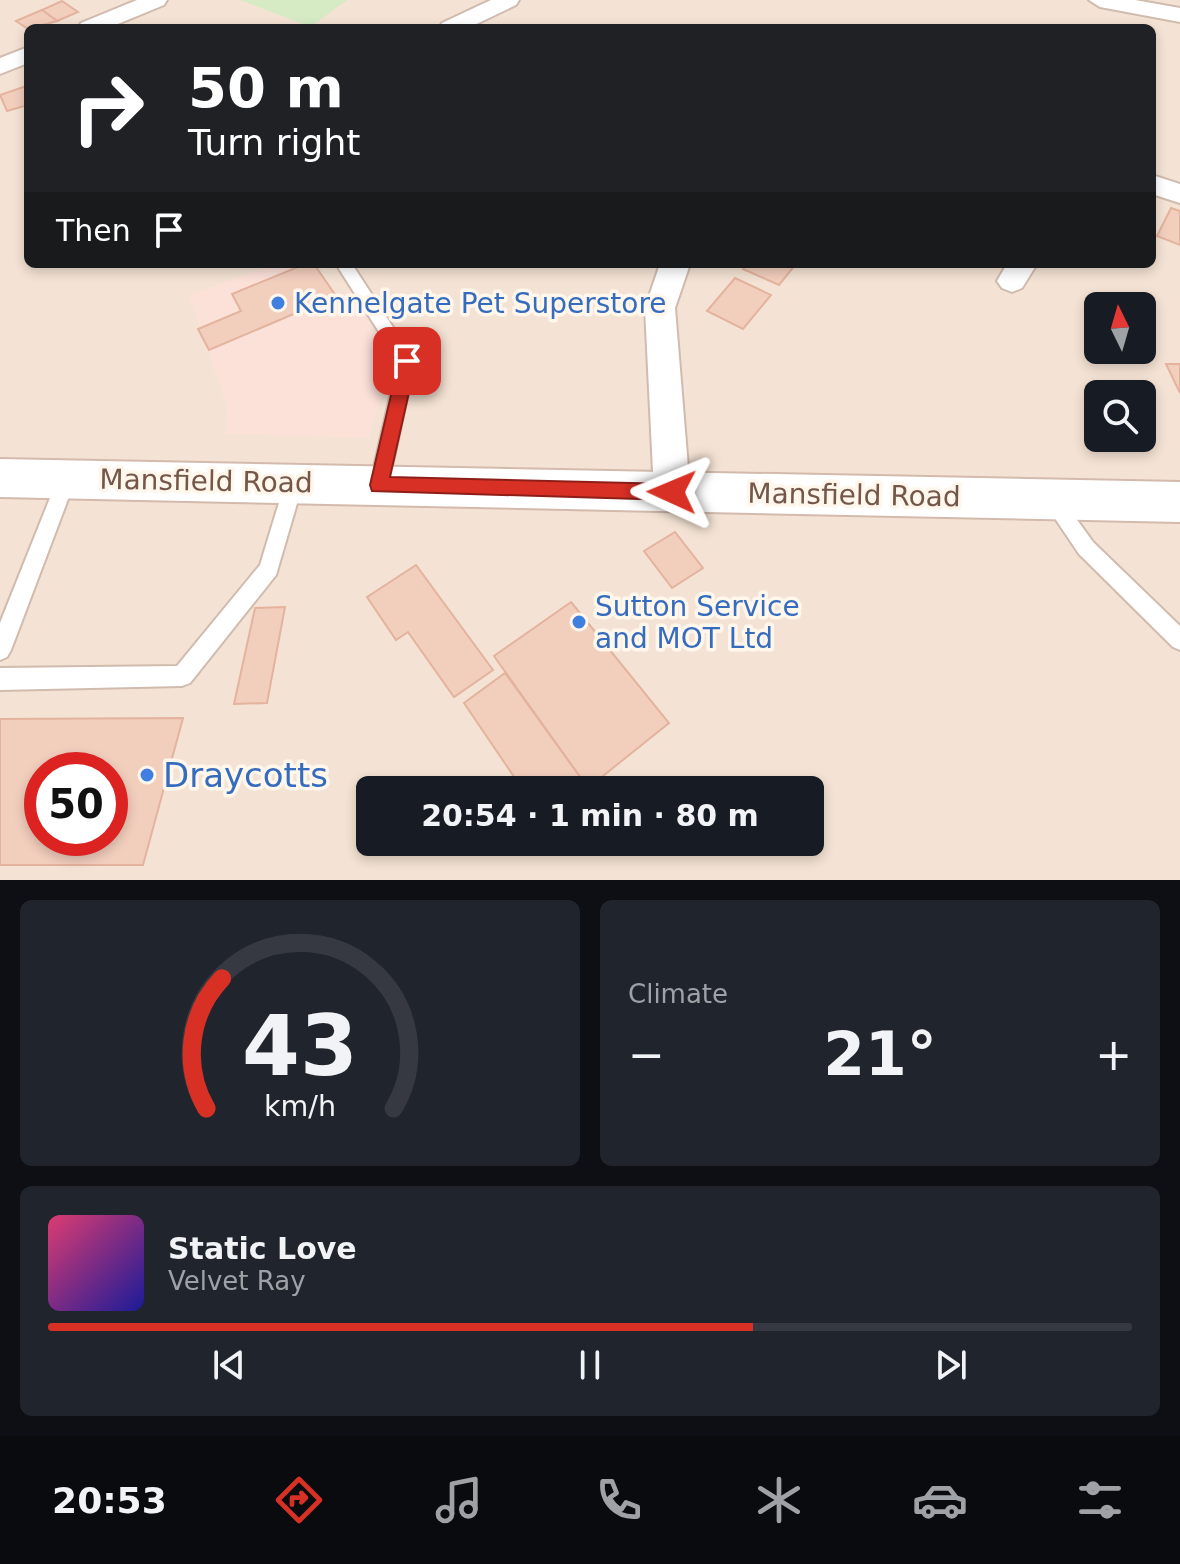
<!DOCTYPE html>
<meta charset="utf-8">
<style>
:root{--surface:#171b24;--page:#20242c;--text:#f1f3f6;--muted:#9ea1a6;--line:#363941;--accent:#d93025}
body{margin:0;font-family:"DejaVu Sans",sans-serif;background:var(--page);color:var(--text);height:100vh;display:flex;flex-direction:column;font-size:30px;white-space:nowrap}
*{box-sizing:border-box;margin:0}
p{font-size:26px;color:var(--muted)}
.icon{flex:none;width:44px;height:44px;fill:none;stroke:currentColor;stroke-width:2;stroke-linecap:round;stroke-linejoin:round}
.map{position:relative;height:880px;overflow:hidden}
.side{display:flex;flex-direction:column;gap:20px;padding:20px;background:#0d0f14;flex:1}
.side>*{flex:none}
.guide{position:absolute;left:24px;top:24px;width:1132px;height:244px;border-radius:12px;box-shadow:0 4px 12px #0003;background:#202124;color:#fff;overflow:hidden}
.needle{width:52px;rotate:355deg}
.buttons{position:absolute;left:1084px;top:292px;display:grid;gap:16px}
.buttons a{display:grid;place-items:center;width:72px;height:72px;border-radius:12px;background:var(--surface);box-shadow:0 4px 12px #0003;font-size:40px}
.speed{position:absolute;left:24px;top:752px;display:flex;gap:16px;font-size:40px;font-weight:700;text-align:center}
.speed>*{display:grid;place-content:center;width:104px;height:104px;border-radius:50%;background:var(--surface);box-shadow:0 4px 12px #0003;line-height:1}
.speed .limit{border:12px solid #d22;background:#fff;color:#111}
.pin{position:absolute;display:grid;place-items:center;width:68px;height:68px;color:#fff;margin:-34px;border-radius:16px;box-shadow:0 4px 12px #0006}
.me{position:absolute;width:88px;margin:-44px;rotate:271deg;stroke-linejoin:round;filter:drop-shadow(0 0 6px #0008)}
.turn{display:flex;align-items:center;gap:28px;height:168px;padding:0 32px;font-size:36px}
.turn .icon{width:104px;height:104px;stroke-width:2.5}
.turn b{display:block;font-size:56px;line-height:68px}
.then{display:flex;align-items:center;height:76px;padding:0 32px;background:#0003;gap:16px;font-size:30px}
.big{font-size:60px;font-weight:600;line-height:1.1}
.side .card{flex:1;display:flex;flex-direction:column;justify-content:center;gap:12px;min-width:0;padding:0 28px;border-radius:12px;background:var(--page)}
.side .dial{align-items:center;gap:0}
.dial svg{height:208px;overflow:visible;fill:none;stroke:var(--line);stroke-width:7;stroke-linecap:round;text-anchor:middle}
.dial text{fill:var(--text);stroke:none}
.song{display:flex;align-items:center;gap:24px}
.cover{width:96px;height:96px;border-radius:12px;background:linear-gradient(135deg,hsl(340 70% 55%),hsl(240 70% 35%))}
.played{height:8px;border-radius:4px;background:linear-gradient(90deg,var(--accent) 65%,var(--line) 65%)}
.keys{display:flex;justify-content:space-around;direction:ltr}
.heat{display:flex;justify-content:space-between;align-items:center;font-size:44px;direction:ltr}
.side .tiles{flex:1;display:grid;gap:20px;grid-template-columns:1fr 1fr}
.card:last-child{grid-column:span 2}
.trip{position:absolute;left:356px;top:776px;width:468px;height:80px;border-radius:12px;background:var(--surface);box-shadow:0 4px 12px #0003;font-weight:600;line-height:80px;text-align:center}
.tab-bar{display:flex;height:128px;justify-content:space-around;align-items:center;background:#090b0e;color:var(--muted)}
.tab-bar .icon{width:56px;height:56px}
.tab-bar .selected{color:var(--accent)}
.tab-bar b{font-size:36px;color:var(--text)}
.map>svg:first-child{display:block}
.residential{fill:#f4e3d4;fill-rule:evenodd}
.commercial{fill:#fce1d9}
.green{fill:#d6eac4}
.building{fill:#f2cebd;stroke:#e4b39d;stroke-width:2;fill-rule:evenodd}
.lines{fill:none;stroke-linecap:round;stroke-linejoin:round}
.lane-casing{stroke:#d0bbae;stroke-width:4}
.street-casing{stroke:#d0bbae;stroke-width:4}
.secondary-casing{stroke:#d3baac;stroke-width:4}
.lane{fill:#fff;fill-rule:evenodd}
.street{fill:#fff;fill-rule:evenodd}
.secondary{fill:#fff;fill-rule:evenodd}
.route{fill:#d93025;stroke:#8d1f18;stroke-width:2}
.shop-dot{fill:#3f7fe0;stroke:#fff6ec;stroke-width:3}
.labels{text-anchor:middle;dominant-baseline:central;stroke-width:7;stroke-linejoin:round;paint-order:stroke}
.shop-label{font-size:28px;fill:#366cbe;stroke:#fff6ec;text-anchor:start}
.street-label{font-size:28px;fill:#75574a;stroke:#fff6ec}
.near-shop-label{font-size:34px;fill:#366cbe;stroke:#fff6ec;text-anchor:start}
</style>
<div class="map">
<svg width="1180" height="880" viewBox="0 0 1180 880">
<rect width="100%" height="100%" fill="#fcf2e5"/>
<path class="residential" d="M0 0H1180V880H0ZM28 28H1152V264H28ZM1098 306H1142V350H1098ZM1098 394H1142V438H1098ZM42 770H110V838H42ZM370 790H810V842H370Z"/>
<path class="commercial" d="M276 264H314L336 296 351 290 390 362 369 438 226 434 227 406 189 295Z"/>
<path class="green" d="M240 0H347L311 27Z"/>
<g class="building">
<path d="M62 1 78 12 57 21 42 10Z"/>
<path d="M42 10 57 21 28 29 16 21Z"/>
<path d="M26 86 28 105 7 111 0 95Z"/>
<path d="M1171 208 1180 211V245L1157 236Z"/>
<path d="M305 264H314L336 296 209 350 198 329 241 311 232 294Z"/>
<path d="M747 264H796L779 285 743 269Z"/>
<path d="M735 278 771 295 743 329 707 311Z"/>
<path d="M1166 364H1180V393Z"/>
<path d="M675 532 703 568 672 588 644 551Z"/>
<path d="M416 565 493 670 454 697 408 632 396 640 367 597Z"/>
<path d="M571 602 669 723 588 788 494 656Z"/>
<path d="M285 607 267 703 234 704 255 608Z"/>
<path d="M505 673 588 788 586 790H523L464 703Z"/>
<path d="M183 718 143 865H0V719ZM42 770H110V838H42Z"/>
</g>
<g class="lines">
<g class="lane-casing">
<g id="lane">
<path d="M336 264H352L415 361 388 485 386 491 379 493 372 491 370 485 398 362Z"/>
<path d="M67 470 74 472 76 478 11 650 7 657 0 660V623L58 478 60 472Z"/>
<path d="M294 475 301 477 303 483 276 575 190 683 182 686 0 690V668L177 666 260 565 285 483 287 477Z"/>
<path d="M1053 494 1060 496 1093 542 1180 626V650L1173 647 1079 554 1044 502 1046 496Z"/>
</g>
</g>
<g class="street-casing">
<g id="street">
<path d="M137 0H167L164 5 108 28H78L81 23Z"/>
<path d="M491 0H519L516 5 468 28H439L442 23Z"/>
<path d="M1089 0H1135L1180 8V22L1100 7Z"/>
<path d="M28 47V63L0 74V58Z"/>
<path d="M1152 175 1180 184V203L1152 194Z"/>
<path d="M660 264H690L675 308 690 492 685 503 672 507 659 503 654 492 645 308Z"/>
<path d="M1007 264H1037L1022 288 1012 292 1002 288 997 281Z"/>
</g>
</g>
<g class="secondary-casing">
<path id="secondary" d="M0 459 1180 482V522L0 497Z"/>
</g>
<use href="#lane" class="lane"/>
<use href="#street" class="street"/>
<use href="#secondary" class="secondary"/>
</g>
<path class="route" d="M407 354 416 361 390 477 672 484 678 486 681 492 678 497 672 500 372 491 370 485 399 361Z"/>
<g class="shop-dot">
<circle cx="278" cy="303" r="8"/>
<circle cx="579" cy="622" r="8"/>
<circle cx="147" cy="775" r="8"/>
</g>
<g class="labels">
<g class="shop-label">
<text x="294" y="303">Kennelgate Pet Superstore</text>
<text x="595" y="606">Sutton Service<tspan x="595" dy="32">and MOT Ltd</tspan></text>
</g>
<g class="street-label">
<text transform="translate(206 481) rotate(1)">Mansfield Road</text>
<text transform="translate(854 495) rotate(1)">Mansfield Road</text>
</g>
<g class="near-shop-label">
<text x="163" y="775">Draycotts</text>
</g>
</g>
</svg>
<div class="buttons">
<a><svg class="needle" viewBox="-14 -14 28 28"><path d="M0-13l5 13h-10z" fill="#e53935"/><path d="M0 13l5-13h-10z" fill="#9ea1a6"/></svg></a>
<a><svg class="icon" aria-label="search" viewBox="0 0 24 24"><circle cx="10" cy="10" r="6"/><path d="M15 15l6 6"/></svg></a>
</div>
<div class="speed"><div class="limit">50</div></div>
<div class="pin" style="left:407px;top:361px;background:#d93025"><svg class="icon" aria-label="arrive" viewBox="0 0 24 24"><path d="M6 21V4h12l-3 4 3 4H6"/></svg></div>
<svg class="me" style="left:672px;top:492px" viewBox="-20 -20 40 40"><path d="M0-17L14 15 0 8-14 15z" fill="#d93025" stroke="#fff" stroke-width="4"/></svg>
<div class="trip">20:54 · 1 min · 80 m</div>
<div class="guide">
<div class="turn"><svg class="icon" aria-label="right" viewBox="0 0 24 24"><path d="M7 20v-9h11M14 6l5 5-5 5"/></svg><div><b>50 m</b>Turn right</div></div>
<div class="then">Then<svg class="icon" aria-label="arrive" viewBox="0 0 24 24"><path d="M6 21V4h12l-3 4 3 4H6"/></svg></div>
</div>
</div>
<section class="side">
<div class="tiles">
<div class="card dial"><svg viewBox="0 0 100 80">
<path d="M14 69A42 42 0 1 1 86 69"/>
<path d="M14 69A42 42 0 0 1 20 19" stroke="#d93025"/>
<text x="50" y="56" font-size="32" font-weight="700">43</text>
<text x="50" y="72" font-size="11">km/h</text>
</svg></div>
<div class="card"><p>Climate</p>
<div class="heat"><a>−</a><b class="big">21°</b><a>+</a></div>
</div>
<div class="card">
<div class="song"><i class="cover"></i><div><b>Static Love</b><p>Velvet Ray</p></div></div>
<div class="played"></div>
<div class="keys"><svg class="icon" aria-label="previous" viewBox="0 0 24 24"><path d="M18 5L8 12l10 7zM5 5v14"/></svg><svg class="icon" aria-label="pause" viewBox="0 0 24 24"><path d="M8 5v14M16 5v14"/></svg><svg class="icon" aria-label="next" viewBox="0 0 24 24"><path d="M6 5l10 7-10 7zM19 5v14"/></svg></div>
</div>
</div>
</section>
<nav class="tab-bar">
<b>20:53</b>
<svg class="icon selected" aria-label="directions" viewBox="0 0 24 24"><path d="M12 3l9 9-9 9-9-9zM9 14v-3h6M13 9l2 2-2 2"/></svg>
<svg class="icon" aria-label="music" viewBox="0 0 24 24"><path d="M9 18V5l10-2v13"/><circle cx="6" cy="18" r="3"/><circle cx="16" cy="16" r="3"/></svg>
<svg class="icon" aria-label="phone" viewBox="0 0 24 24"><path d="M5 4h4l2 5-3 2q2 4 5 5l2-3 5 2v4C11 20 4 13 5 4z"/></svg>
<svg class="icon" aria-label="climate" viewBox="0 0 24 24"><path d="M12 3v18M4 7l16 10M4 17L20 7"/></svg>
<svg class="icon" aria-label="car" viewBox="0 0 24 24"><path d="M5 17H2v-5l4-1 3-4h7l3 4 3 1v5h-3M9 17h6M6 11h13"/><circle cx="7" cy="17" r="2"/><circle cx="17" cy="17" r="2"/></svg>
<svg class="icon" aria-label="filters" viewBox="0 0 24 24"><path d="M4 7h16M4 17h16"/><circle cx="9" cy="7" r="2"/><circle cx="15" cy="17" r="2"/></svg>
</nav>
